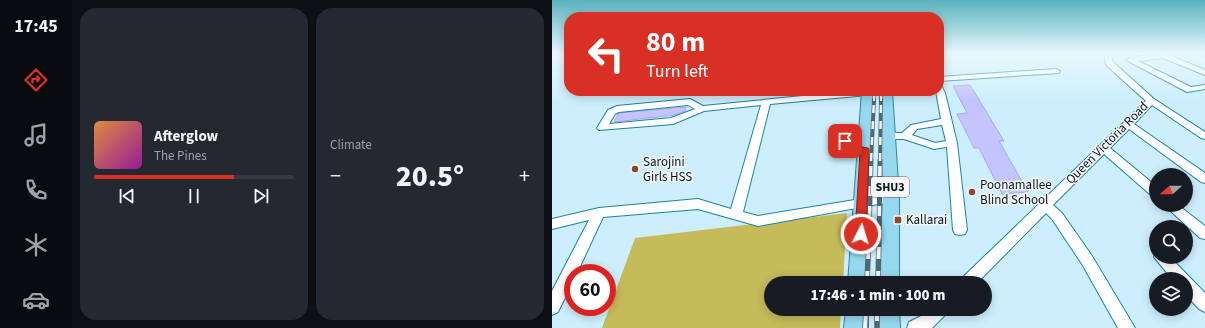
<!DOCTYPE html>
<meta charset="utf-8">
<style>
:root{--surface:#171b24;--page:#242831;--text:#f1f3f6;--muted:#9ea1a6;--line:#363941;--accent:#d93025}
body{margin:0;font-family:"Source Sans 3",sans-serif;background:var(--page);color:var(--text);height:100vh;display:flex;flex-direction:column;font-size:15px;white-space:nowrap}
*{box-sizing:border-box;margin:0}
p{font-size:13px;color:var(--muted)}
.icon{flex:none;width:22px;height:22px;fill:none;stroke:currentColor;stroke-width:2;stroke-linecap:round;stroke-linejoin:round}
.map{position:relative;flex:1;overflow:hidden}
.side{display:flex;flex-direction:column;gap:8px;padding:8px;background:#0d0f14;width:480px}
.side>*{flex:none}
.top-card{position:absolute;left:12px;top:12px;width:380px;height:84px;border-radius:16px;box-shadow:0 2px 10px #0003;background:#d93025;color:#fff;overflow:hidden}
.needle{width:26px;rotate:250deg}
.buttons{position:absolute;left:597px;top:168px;display:grid;gap:8px}
.buttons a{display:grid;place-items:center;width:44px;height:44px;border-radius:50%;background:var(--surface);box-shadow:0 2px 10px #0003;font-size:20px}
.speed{position:absolute;left:12px;top:264px;display:flex;gap:8px;font-size:20px;font-weight:700;text-align:center}
.speed>*{display:grid;place-content:center;width:52px;height:52px;border-radius:50%;background:var(--surface);box-shadow:0 2px 10px #0003;line-height:1}
.speed .limit{border:6px solid #d22;background:#fff;color:#111}
.pin{position:absolute;display:grid;place-items:center;width:34px;height:34px;color:#fff;margin:-17px;border-radius:8px;box-shadow:0 2px 6px #0006}
.me{position:absolute;width:44px;margin:-22px;rotate:5deg;stroke-linejoin:round;filter:drop-shadow(0 0 3px #0008)}
.turn{display:flex;align-items:center;gap:14px;height:84px;padding:0 16px;font-size:18px}
.turn .icon{width:52px;height:52px;stroke-width:2.5}
.turn b{display:block;font-size:28px;line-height:34px}
.big{font-size:30px;font-weight:800;line-height:1.1}
.side .tile{flex:1;display:flex;flex-direction:column;justify-content:center;gap:6px;min-width:0;padding:0 14px;border-radius:16px;background:var(--page)}
.song{display:flex;align-items:center;gap:12px}
.cover{width:48px;height:48px;border-radius:6px;background:linear-gradient(135deg,hsl(30 70% 55%),hsl(300 70% 35%))}
.played{height:4px;border-radius:2px;background:linear-gradient(90deg,var(--accent) 70%,var(--line) 70%)}
.keys{display:flex;justify-content:space-around;direction:ltr}
.heat{display:flex;justify-content:space-between;align-items:center;font-size:22px;direction:ltr}
.side .tiles{flex:1;display:grid;gap:8px;grid-template-columns:repeat(2,1fr)}
.trip{position:absolute;left:212px;top:276px;width:228px;height:40px;border-radius:20px;background:var(--surface);box-shadow:0 2px 10px #0003;font-weight:800;line-height:40px;text-align:center}
main{display:flex;flex:1;min-height:0}
.dock{display:flex;flex-direction:column;width:72px;justify-content:space-around;align-items:center;background:#090b0e;color:var(--muted)}
.dock .icon{width:28px;height:28px}
.dock .on{color:var(--accent)}
.dock b{font-size:18px;color:var(--text)}
.map>svg:first-child{display:block}
.green{fill:#c5bb5a}
.building{fill:#c4c5ff;stroke:#a9a9ef}
.lines{fill:none;stroke-linecap:round;stroke-linejoin:round}
.minor-casing{stroke:#1a83a3;stroke-width:2}
.major-casing{stroke:#3384a0;stroke-width:2}
.minor{fill:#fff;fill-rule:evenodd}
.major{fill:#95d8ef;fill-rule:evenodd}
.rail-far3-casing{stroke:#4d6974;stroke-width:3}
.rail-far2-casing{stroke:#4d6974;stroke-width:4}
.rail-far1-casing{stroke:#4d6974;stroke-width:5}
.rail-casing{stroke:#4d6974;stroke-width:5.5}
.rail-far3{stroke:#f6f6f6;stroke-width:2;stroke-dasharray:6;stroke-linecap:butt}
.rail-far2{stroke:#f6f6f6;stroke-width:2.5;stroke-dasharray:8;stroke-linecap:butt}
.rail-far1{stroke:#f6f6f6;stroke-width:3.5;stroke-dasharray:10;stroke-linecap:butt}
.rail{stroke:#f6f6f6;stroke-width:4;stroke-dasharray:12;stroke-linecap:butt}
.route{fill:#d93025;stroke:#8d1f18}
.poi-dot{fill:#8f4726;stroke:#f6f6f6;stroke-width:1.5}
.labels{text-anchor:middle;dominant-baseline:central;stroke-width:3;stroke-linejoin:round;paint-order:stroke}
.shield{fill:#f6f6f6;stroke:#4a5a61;stroke-width:1}
.shield-label{font-size:12px;font-weight:bold;fill:#001721}
.street-label{font-size:13px;fill:#001721;stroke:#f6f6f6}
.poi-label{font-size:13px;fill:#001721;stroke:#f6f6f6;text-anchor:start}
</style>
<main>
<nav class="dock">
<b>17:45</b>
<svg class="icon on" aria-label="directions" viewBox="0 0 24 24"><path d="M12 3l9 9-9 9-9-9zM9 14v-3h6M13 9l2 2-2 2"/></svg>
<svg class="icon" aria-label="music" viewBox="0 0 24 24"><path d="M9 18V5l10-2v13"/><circle cx="6" cy="18" r="3"/><circle cx="16" cy="16" r="3"/></svg>
<svg class="icon" aria-label="phone" viewBox="0 0 24 24"><path d="M5 4h4l2 5-3 2q2 4 5 5l2-3 5 2v4C11 20 4 13 5 4z"/></svg>
<svg class="icon" aria-label="climate" viewBox="0 0 24 24"><path d="M12 3v18M4 7l16 10M4 17L20 7"/></svg>
<svg class="icon" aria-label="car" viewBox="0 0 24 24"><path d="M5 17H2v-5l4-1 3-4h7l3 4 3 1v5h-3M9 17h6M6 11h13"/><circle cx="7" cy="17" r="2"/><circle cx="17" cy="17" r="2"/></svg>
</nav>
<section class="side">
<div class="tiles">
<div class="tile">
<div class="song"><i class="cover"></i><div><b>Afterglow</b><p>The Pines</p></div></div>
<div class="played"></div>
<div class="keys"><svg class="icon" aria-label="previous" viewBox="0 0 24 24"><path d="M18 5L8 12l10 7zM5 5v14"/></svg><svg class="icon" aria-label="pause" viewBox="0 0 24 24"><path d="M8 5v14M16 5v14"/></svg><svg class="icon" aria-label="next" viewBox="0 0 24 24"><path d="M6 5l10 7-10 7zM19 5v14"/></svg></div>
</div>
<div class="tile"><p>Climate</p>
<div class="heat"><a>−</a><b class="big">20.5°</b><a>+</a></div>
</div>
</div>
</section>
<div class="map">
<svg width="653" height="328" viewBox="0 0 653 328">
<rect width="100%" height="100%" fill="#cdeffd"/>
<path class="green" d="M295 213 291 283H219V309H289L288 328H50L83 238Z"/>
<g class="building">
<path d="M418 85 452 141H447L476 192 450 194 427 148H422L405 114 415 113 401 86Z"/>
<path d="M134 107 133 111 122 115 62 122 67 113Z"/>
</g>
<g class="lines">
<g class="minor-casing">
<g id="minor">
<path d="M552 53H558L561 62 602 99 653 132V139L649 138 600 105 582 124 653 173V183L649 182 577 129 558 148 604 186V197L600 196 552 154 501 205 510 213 540 256 583 328H566L530 264 500 219 494 213 425 283H407L410 278 594 101 554 65Z"/>
<path d="M611 53H631L630 54 620 56 653 70V75L611 58 586 61 639 87 653 85V89L635 92 574 60 578 58Z"/>
<path d="M645 53H653V56L647 54Z"/>
<path d="M504 69 508 71 507 73 387 81V77Z"/>
<path d="M387 87H390L393 93 405 143 415 230 413 234 408 235 403 234 401 230 395 147 382 149 352 139H336L331 136 336 133H350L359 125 389 119 384 91H387ZM390 125 394 141 383 143 360 135 365 129Z"/>
<path d="M301 91 320 92 316 95 218 104 191 212 206 216 339 194 343 195 345 198 343 201 206 226 146 209 51 217 25 273H21V281L6 312 0 315V291L37 220 0 229V219L47 208 146 199 179 209 209 105 152 111 121 124 47 130 45 128 56 110 65 106 138 99 151 106ZM136 105 143 109 119 118 57 124 63 114 67 112Z"/>
<path d="M310 131 318 132 319 134 314 137 300 138 298 143 317 148 318 150 317 152H303L289 147 288 141 293 134Z"/>
<path d="M612 205H626L653 226V239L648 238Z"/>
<path d="M604 253V257H618L653 293V312L647 309 634 295V279H620L602 257Z"/>
<path d="M377 309H396L394 314 380 328H355L357 322 369 316Z"/>
</g>
</g>
<g class="major-casing">
<g id="major">
<path d="M310 91H322L316 283H296Z"/>
<path d="M328 91H340L347 198V283H327L331 198Z"/>
<path d="M294 309H316V328H292Z"/>
<path d="M325 309H347L348 328H324Z"/>
</g>
</g>
<use href="#minor" class="minor"/>
<use href="#major" class="major"/>
<g class="rail-far3-casing">
<g id="rail-far3">
<path d="M322 101V91"/>
<path d="M329 101V91"/>
</g>
</g>
<g class="rail-far2-casing">
<g id="rail-far2">
<path d="M319 161 322 100"/>
<path d="M328 161 329 100"/>
</g>
</g>
<g class="rail-far1-casing">
<g id="rail-far1">
<path d="M317 236 319 160"/>
<path d="M327 236 328 160"/>
</g>
</g>
<g class="rail-casing">
<g id="rail">
<path d="M315 283 317 235"/>
<path d="M326 283 327 235"/>
<path d="M325 309V328"/>
<path d="M313 328 314 309"/>
</g>
</g>
<use href="#rail-far3" class="rail-far3"/>
<use href="#rail-far2" class="rail-far2"/>
<use href="#rail-far1" class="rail-far1"/>
<use href="#rail" class="rail"/>
</g>
<linearGradient id="sky" x2="0" y2="1"><stop stop-color="#59b2be"/><stop offset="0.54" stop-color="#e8f8fe"/><stop offset="1" stop-color="#e8f8fe" stop-opacity="0"/></linearGradient>
<rect width="653" height="99" fill="url(#sky)"/>
<path class="route" d="M293 138 296 139 299 145 316 148 317 150 314 234 313 237 309 238 305 237 303 234 308 152 290 147 289 141Z"/>
<g class="poi-dot">
<circle cx="83" cy="169" r="4"/>
<circle cx="420" cy="192" r="4"/>
<rect x="342" y="216" width="8" height="8" rx="2"/>
</g>
<g class="labels">
<rect class="shield" x="319" y="177" width="38" height="20" rx="3"/>
<g class="shield-label">
<text x="338" y="187">SHU3</text>
</g>
<g class="street-label">
<text transform="translate(555 143) rotate(-45)">Queen Victoria Road</text>
</g>
<g class="poi-label">
<text x="91" y="162">Sarojini<tspan x="91" dy="15">Girls HSS</tspan></text>
<text x="428" y="185">Poonamallee<tspan x="428" dy="15">Blind School</tspan></text>
<text x="354" y="220">Kallarai</text>
</g>
</g>
</svg>
<div class="buttons">
<a><svg class="needle" viewBox="-14 -14 28 28"><path d="M0-13l5 13h-10z" fill="#e53935"/><path d="M0 13l5-13h-10z" fill="#9ea1a6"/></svg></a>
<a><svg class="icon" aria-label="search" viewBox="0 0 24 24"><circle cx="10" cy="10" r="6"/><path d="M15 15l6 6"/></svg></a>
<a><svg class="icon" aria-label="layers" viewBox="0 0 24 24"><path d="M12 4l9 5-9 5-9-5zM3 14l9 5 9-5"/></svg></a>
</div>
<div class="speed"><div class="limit">60</div></div>
<div class="pin" style="left:293px;top:141px;background:#d93025"><svg class="icon" aria-label="arrive" viewBox="0 0 24 24"><path d="M6 21V4h12l-3 4 3 4H6"/></svg></div>
<svg class="me" style="left:309px;top:234px" viewBox="-20 -20 40 40"><circle r="17" fill="#d93025" stroke="#fff" stroke-width="3"/><path d="M0-11L8 9 0 5-8 9z" fill="#fff"/></svg>
<div class="trip">17:46 · 1 min · 100 m</div>
<div class="top-card">
<div class="turn"><svg class="icon" aria-label="left" viewBox="0 0 24 24"><path d="M17 20v-9H6M10 6l-5 5 5 5"/></svg><div><b>80 m</b>Turn left</div></div>
</div>
</div>
</main>
